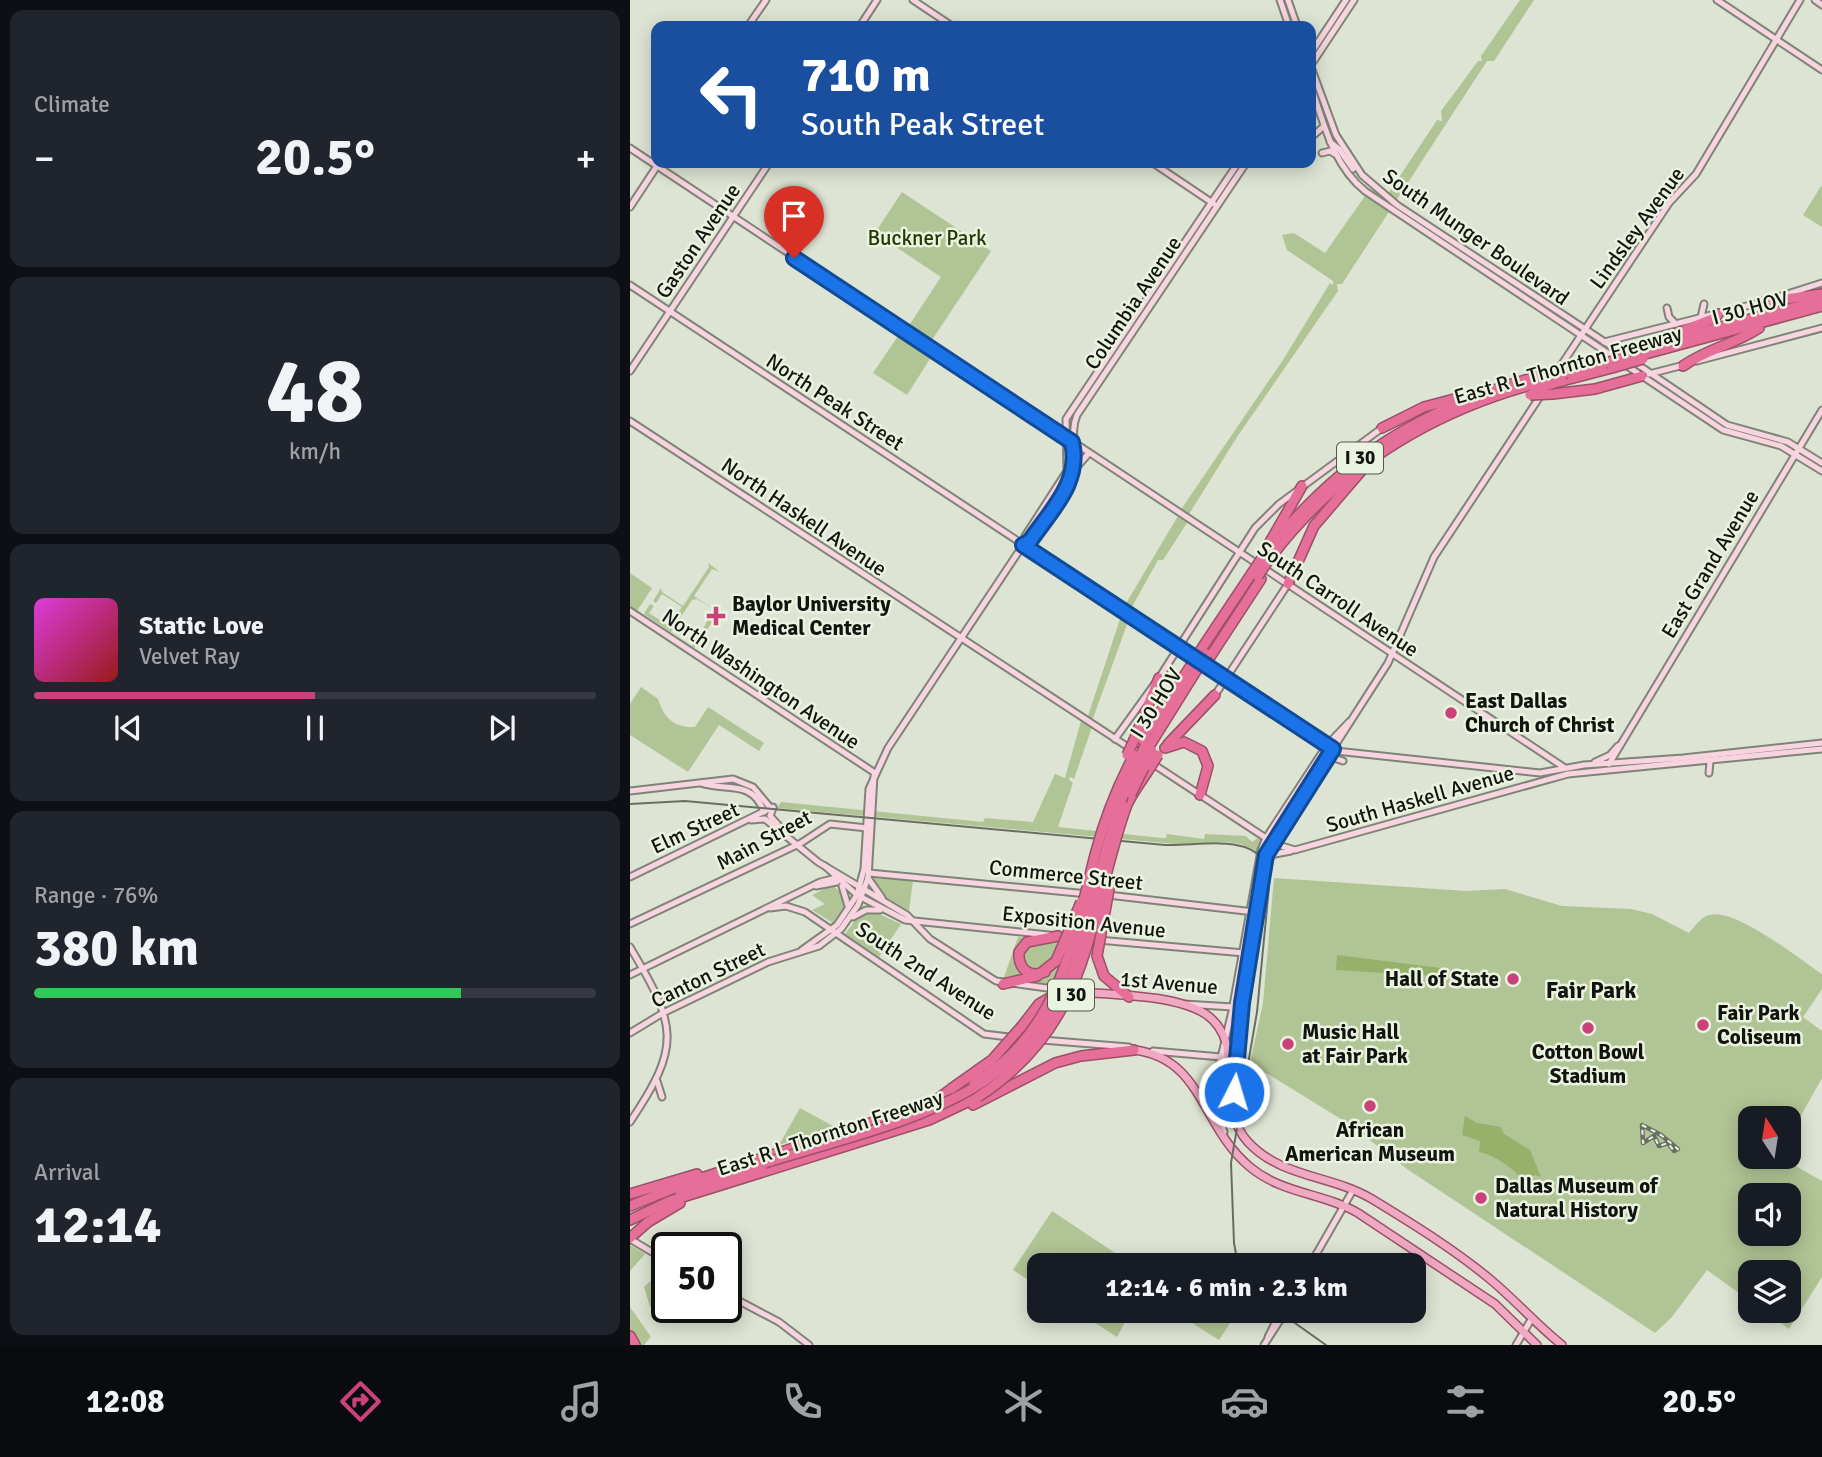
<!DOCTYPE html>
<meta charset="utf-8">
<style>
:root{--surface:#171b24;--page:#20242c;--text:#f1f3f6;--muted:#9ea1a6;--line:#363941;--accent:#cb4179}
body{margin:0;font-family:Signika,sans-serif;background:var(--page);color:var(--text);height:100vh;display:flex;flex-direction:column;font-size:26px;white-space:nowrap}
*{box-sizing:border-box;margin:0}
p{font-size:23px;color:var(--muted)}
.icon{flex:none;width:38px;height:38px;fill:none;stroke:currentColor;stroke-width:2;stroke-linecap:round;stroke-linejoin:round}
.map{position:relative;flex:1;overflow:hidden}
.details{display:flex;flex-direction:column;gap:10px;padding:10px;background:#0d0f14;width:630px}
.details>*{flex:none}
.guide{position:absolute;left:21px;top:21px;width:665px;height:147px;border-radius:14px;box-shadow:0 4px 18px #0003;background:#1a4fa0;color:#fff;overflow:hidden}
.needle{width:46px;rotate:348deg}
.buttons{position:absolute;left:1108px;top:1106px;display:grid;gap:14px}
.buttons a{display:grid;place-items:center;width:63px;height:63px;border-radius:14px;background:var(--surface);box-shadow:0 4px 18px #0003;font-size:35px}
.speed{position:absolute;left:21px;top:1232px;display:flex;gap:14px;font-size:35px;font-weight:700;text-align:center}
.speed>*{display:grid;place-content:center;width:91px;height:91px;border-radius:50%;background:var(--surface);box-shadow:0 4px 18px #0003;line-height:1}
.speed .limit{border:4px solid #111;border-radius:10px;background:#fff;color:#111}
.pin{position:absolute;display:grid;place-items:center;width:60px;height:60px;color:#fff;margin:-72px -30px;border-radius:50% 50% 50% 0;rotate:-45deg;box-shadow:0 0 7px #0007}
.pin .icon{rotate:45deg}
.me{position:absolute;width:77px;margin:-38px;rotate:5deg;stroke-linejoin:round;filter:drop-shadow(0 0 5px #0008)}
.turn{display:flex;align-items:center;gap:24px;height:147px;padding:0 35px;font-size:32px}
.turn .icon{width:91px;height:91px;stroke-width:2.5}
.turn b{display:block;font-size:49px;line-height:60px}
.big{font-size:52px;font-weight:700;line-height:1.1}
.details .tile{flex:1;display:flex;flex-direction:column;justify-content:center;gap:10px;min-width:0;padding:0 24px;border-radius:14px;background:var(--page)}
.details .dial{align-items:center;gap:0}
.dial b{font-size:91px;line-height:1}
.song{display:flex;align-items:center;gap:21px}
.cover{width:84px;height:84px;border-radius:10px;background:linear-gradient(135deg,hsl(300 70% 55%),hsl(0 70% 35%))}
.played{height:7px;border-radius:4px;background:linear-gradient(90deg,var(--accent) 50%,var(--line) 50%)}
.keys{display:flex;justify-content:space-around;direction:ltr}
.heat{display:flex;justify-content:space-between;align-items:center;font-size:38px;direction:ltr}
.charge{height:10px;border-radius:5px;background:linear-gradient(90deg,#34c759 76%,var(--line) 0)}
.trip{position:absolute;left:397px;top:1253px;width:399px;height:70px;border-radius:14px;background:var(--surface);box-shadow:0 4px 18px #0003;font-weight:700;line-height:70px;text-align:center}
.dock{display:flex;height:112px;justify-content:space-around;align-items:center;background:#090b0e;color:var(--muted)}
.dock .icon{width:49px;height:49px}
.dock .current{color:var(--accent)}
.dock b{font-size:32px;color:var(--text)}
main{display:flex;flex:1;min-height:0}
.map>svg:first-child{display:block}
.green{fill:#b1c495;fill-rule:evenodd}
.water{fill:#96b169}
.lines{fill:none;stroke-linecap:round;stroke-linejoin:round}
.secondary-casing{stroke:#7e8576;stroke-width:9}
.primary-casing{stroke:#9b5069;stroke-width:10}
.highway-casing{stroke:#9b5069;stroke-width:12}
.secondary{stroke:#f7d4e0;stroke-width:5}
.primary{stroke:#efa9c2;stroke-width:7}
.highway{stroke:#e56f99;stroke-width:9}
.tram{stroke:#696e63;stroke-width:2}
.rail-casing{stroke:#696e63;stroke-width:4.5}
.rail{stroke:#eaf2e0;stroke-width:2;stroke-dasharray:5;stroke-linecap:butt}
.highway-bridge-casing{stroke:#9b5069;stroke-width:12;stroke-linecap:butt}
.highway-bridge{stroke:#e56f99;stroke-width:9}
.route-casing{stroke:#114b97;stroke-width:18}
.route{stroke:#1a73e8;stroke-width:12}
.poi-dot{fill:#cb4179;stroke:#eaf2e0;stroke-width:2.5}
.labels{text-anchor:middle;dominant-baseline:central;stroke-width:5;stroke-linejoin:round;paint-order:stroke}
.shield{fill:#eaf2e0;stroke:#53574e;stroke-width:2}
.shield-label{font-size:19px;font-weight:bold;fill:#12150f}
.street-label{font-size:21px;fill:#12150f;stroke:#eaf2e0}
.park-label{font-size:21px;fill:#263700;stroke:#eaf2e0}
.poi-label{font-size:21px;font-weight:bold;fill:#12150f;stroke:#eaf2e0;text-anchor:start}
.neighbourhood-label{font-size:23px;font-weight:bold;fill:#12150f;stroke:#eaf2e0}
</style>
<main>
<section class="details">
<div class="tile"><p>Climate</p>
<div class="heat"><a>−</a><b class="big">20.5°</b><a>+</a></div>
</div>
<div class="tile dial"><b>48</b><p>km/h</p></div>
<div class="tile">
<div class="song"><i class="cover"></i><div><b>Static Love</b><p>Velvet Ray</p></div></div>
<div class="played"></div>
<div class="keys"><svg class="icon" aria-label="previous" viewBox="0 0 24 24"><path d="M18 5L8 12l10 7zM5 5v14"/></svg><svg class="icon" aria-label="pause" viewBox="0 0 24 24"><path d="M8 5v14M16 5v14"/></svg><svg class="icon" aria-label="next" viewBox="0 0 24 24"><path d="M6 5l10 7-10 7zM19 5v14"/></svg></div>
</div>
<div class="tile"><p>Range · 76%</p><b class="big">380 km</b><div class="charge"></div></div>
<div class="tile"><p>Arrival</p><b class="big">12:14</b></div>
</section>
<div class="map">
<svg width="1192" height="1345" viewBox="0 0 1192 1345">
<rect width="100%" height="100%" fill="#dde4d3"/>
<g class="green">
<path d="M890 0H904L864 61H857L712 284H707L708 291 607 437 556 519 557 523 533 560H528L497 616 499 619 462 721 457 724 462 727 444 779 440 777 439 780 443 783 428 827 532 838H536L537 834 574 839 575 834 616 836 622 842 628 838 631 841 627 852C605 837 582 843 557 845L147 808 151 802 353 822 355 818 403 822 425 774 435 778 451 721 456 722 492 613 494 614 495 605 548 516 552 517V508L653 360 700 283 703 285V281L657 250 652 235 664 233 695 253 735 196 758 209 765 199 758 194 807 120 812 121 811 111 848 61H852L851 56Z"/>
<path d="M1191 186 1192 187V227L1173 215Z"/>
<path d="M272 192 361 251 300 343 278 327 311 277 245 233Z"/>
<path d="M270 333 303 354 277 395 243 373Z"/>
<path d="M78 563 90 572 82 569 64 596 89 613 76 631 73 629 83 609 67 599 62 600 41 632 62 646 71 632 74 635 64 648 14 614 20 604 24 606 19 613 39 626 52 607 32 594 26 603 23 601 31 588 32 592 53 606 79 567Z"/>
<path d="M0 573 22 588 7 611 0 607Z"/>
<path d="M11 687 28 699C34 718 44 728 65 727L78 707 134 743 129 751 89 725 58 772 0 735V704Z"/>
<path d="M244 878 283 880 279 911 255 899 241 881Z"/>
<path d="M644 878 836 891 875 889 932 906 1001 909 1022 914 1059 933C1065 926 1070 918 1079 915 1105 907 1169 959 1192 974V989L1173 1017 1192 1031V1078L1159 1137 1158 1118H1120V1157H1150L1192 1181V1277L1159 1329 1134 1311H1158V1272H1120V1301L1077 1270 1042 1317 1025 1333 777 1169 719 1124 620 1063 633 1003ZM1120 1195H1158V1234H1120Z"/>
<path d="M202 885 214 895 216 903 203 923 182 910 195 904 182 895Z"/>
<path d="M237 913 249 914 271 924 249 957 215 934 227 918Z"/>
<path d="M388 937 439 944 422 986 373 980Z"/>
<path d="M170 1108 205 1127 149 1145Z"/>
<path d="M422 1211 503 1265H410L409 1287 383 1270Z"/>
<path d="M0 1245 15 1254 0 1271Z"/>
<path d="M26 1276 37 1288 20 1307 14 1287Z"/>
<path d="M0 1307 21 1337 14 1345H0Z"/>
<path d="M446 1311H501L487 1337Z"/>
<path d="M543 1311H608L589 1340Z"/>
</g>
<g class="water">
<path d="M707 955 819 969V977L706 970Z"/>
<path d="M835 1116 847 1123 871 1127 874 1134 900 1150 911 1177 905 1175 893 1180C882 1167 864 1155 849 1152L850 1141 832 1135Z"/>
</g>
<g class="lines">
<g class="secondary-casing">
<g id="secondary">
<path d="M283 0 322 26"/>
<path d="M650 0 659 26"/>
<path d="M658 0 667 26"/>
<path d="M1087 0 1192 70"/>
<path d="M1185 0 1192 5"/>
<path d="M118 26 136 0"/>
<path d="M230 26 247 0"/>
<path d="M681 53 716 0"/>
<path d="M681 65 724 0"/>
<path d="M681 67 706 135 732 175 767 205 996 356"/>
<path d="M681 86C694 124 703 165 735 191L1093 430 1151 446 1192 471"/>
<path d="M684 135 694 126"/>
<path d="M700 142 709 149 723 169"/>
<path d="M0 148 935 768"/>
<path d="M692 153 700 151 705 154"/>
<path d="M523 163 584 204"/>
<path d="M0 207 29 163"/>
<path d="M0 285 706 751 910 773 954 765 1053 758 1192 743"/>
<path d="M1148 297 1192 283"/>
<path d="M1037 308 1039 317 1046 324"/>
<path d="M1071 317 1074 304"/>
<path d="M974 342 1136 301"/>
<path d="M1067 361 1192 328"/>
<path d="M1004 362 1097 425 1158 442 1192 463"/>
<path d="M0 371 139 163"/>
<path d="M1019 374 1054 365"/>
<path d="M924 376 1039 203 1066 174 1170 0"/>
<path d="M0 421 501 749"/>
<path d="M445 469 459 453"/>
<path d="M393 545 400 541C412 523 441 490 445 470 448 450 439 434 447 415L616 163"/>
<path d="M0 611 245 773"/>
<path d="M585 695 658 584"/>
<path d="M485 739 529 678 625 528 649 504 752 428"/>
<path d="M698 756 713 761"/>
<path d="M520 762 645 844 665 850 938 774 1192 749"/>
<path d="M965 762 980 755 988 746"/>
<path d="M979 764 1192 410"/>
<path d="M1079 773 1080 761"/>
<path d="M71 783C97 792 122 779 134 812"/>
<path d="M0 791 103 779 123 787 139 806"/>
<path d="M143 808 140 816 151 828"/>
<path d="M121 820 135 819 188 862 277 915 300 939 366 981 424 989"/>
<path d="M635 860 645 854 661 851"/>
<path d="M195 866 227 895 275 920 419 935"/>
<path d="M239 873 458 894"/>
<path d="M0 877 143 807"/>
<path d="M238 878 252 898"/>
<path d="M186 886 207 882"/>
<path d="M212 886 218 906"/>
<path d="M478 895 624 912"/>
<path d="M140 908 156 906 175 912 354 1034 395 1039"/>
<path d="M223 917 236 910H250"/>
<path d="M0 924 171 843 200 824 237 828"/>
<path d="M457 939 614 953"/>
<path d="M0 947C47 1026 52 1045 0 1122"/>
<path d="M172 950 207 925 227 895 234 869 239 789 258 748 393 545 395 536 437 471 436 419 608 163"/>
<path d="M0 975 190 882 206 878"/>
<path d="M554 1004 603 1007"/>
<path d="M0 1033 33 1013 138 962 189 946 211 929 228 905 238 878 244 776"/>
<path d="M412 1040 499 1047"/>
<path d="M523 1051 591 1057 599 1056 606 1047"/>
<path d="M27 1081 32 1097"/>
<path d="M603 1096 614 991 638 850 758 663 804 557 911 395"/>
<path d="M594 1132 586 1109 585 1083 602 1011 631 850 636 838 697 745 719 722"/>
<path d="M0 1239 37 1261"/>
<path d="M680 1265 723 1190"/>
<path d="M96 1294 149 1322 179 1345"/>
<path d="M638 1337 651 1311"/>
<path d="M634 1345 656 1311"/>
<path d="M886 1345 902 1318"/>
</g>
</g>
<g class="primary-casing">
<g id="primary">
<path d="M436 991C475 995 545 993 577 1015 618 1045 584 1106 618 1142 651 1178 702 1175 742 1199 783 1224 825 1250 861 1280 886 1301 907 1325 932 1345"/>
<path d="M504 1050C573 1058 571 1127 620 1167 652 1194 694 1193 728 1213L865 1304 907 1345"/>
</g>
</g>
<g class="highway-casing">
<g id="highway">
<path d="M1134 302 1192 294"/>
<path d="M1047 333 1085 318 1088 314"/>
<path d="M1001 351 1192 300"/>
<path d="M1008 356 1192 306"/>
<path d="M1053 366C1077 349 1105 344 1129 328"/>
<path d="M937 373 975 363"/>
<path d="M932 381 982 368"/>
<path d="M923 394 965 389 1012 376"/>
<path d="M752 428 794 407 828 398"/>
<path d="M640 542 672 486"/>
<path d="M634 555C711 457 794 407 913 375"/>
<path d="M640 558C709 468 798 412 908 383"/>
<path d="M658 584 684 526 732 470"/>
<path d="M570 651 622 573"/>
<path d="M580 657 631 579"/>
<path d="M504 740 529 678"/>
<path d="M510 743 560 667"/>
<path d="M538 744 585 695"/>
<path d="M518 748 566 671"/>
<path d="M535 748 554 742 572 751 578 766 570 795"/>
<path d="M496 807C502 792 513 780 521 766"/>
<path d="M467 956 474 976 499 997"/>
<path d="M415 972C399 978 388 969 389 952L397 942 428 936"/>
<path d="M373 984 407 976 426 961"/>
<path d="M392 1026 409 1004 423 996"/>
<path d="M343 1105 425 1063 451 1056 504 1050"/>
<path d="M50 1193 138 1164"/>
<path d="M0 1194 67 1174"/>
<path d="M0 1206 59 1182 302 1103 321 1089"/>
<path d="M0 1220 40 1201 299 1120 348 1097"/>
<path d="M0 1238 18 1222 50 1203"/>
<path d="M0 1336 5 1345"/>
</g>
</g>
<use href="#secondary" class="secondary"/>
<use href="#primary" class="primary"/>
<use href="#highway" class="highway"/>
<g class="tram">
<path d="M0 804 55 801 535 845C573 847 641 827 639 887L627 1012 601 1163 604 1243 608 1265"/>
<path d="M648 1311 696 1345"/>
</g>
<g class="rail-casing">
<path id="rail" d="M1012 1125 1031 1135 1048 1149 1044 1151 1038 1143 1029 1146 1024 1136 1013 1143Z"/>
</g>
<use href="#rail" class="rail"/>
<g class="highway-bridge-casing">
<g id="highway-bridge">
<path d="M975 363 1007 354"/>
<path d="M982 368 1013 359"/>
<path d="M909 380 937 373"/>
<path d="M904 389 932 381"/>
<path d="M900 395 923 394"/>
<path d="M622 573 634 555"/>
<path d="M628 576 640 558"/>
<path d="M560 667 570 651"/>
<path d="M566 671 577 654"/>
<path d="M497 755 504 740"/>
<path d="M521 766 528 755"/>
<path d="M501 794 522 751"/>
<path d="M467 956 480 884"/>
<path d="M426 961 451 902"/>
<path d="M344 1083C429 1034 443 941 465 855 474 820 487 787 504 755"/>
<path d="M321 1089 362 1060 392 1026"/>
<path d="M348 1097C462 1023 456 923 496 807"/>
<path d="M135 1163C257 1124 401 1103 445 963 468 889 479 815 515 746"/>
</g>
</g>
<use href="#highway-bridge" class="highway-bridge"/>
</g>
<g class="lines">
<g class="route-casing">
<path id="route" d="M164 258 442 442C451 482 422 509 400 541L393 545 703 749 636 855 612 1003 604 1092"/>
</g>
<use href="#route" class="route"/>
</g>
<g class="poi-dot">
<path d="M82.5 605.5h7v7h7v7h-7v7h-7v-7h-7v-7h7z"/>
<circle cx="821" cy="713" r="7"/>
<circle cx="883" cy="979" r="7"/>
<circle cx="1073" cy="1025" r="7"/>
<circle cx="958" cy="1028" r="7"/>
<circle cx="658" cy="1044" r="7"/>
<circle cx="740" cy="1106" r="7"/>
<circle cx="851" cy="1198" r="7"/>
</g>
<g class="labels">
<g class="shield">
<rect x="707" y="442.5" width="46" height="31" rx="5"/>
<rect x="418" y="979.5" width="46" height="31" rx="5"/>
</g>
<g class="shield-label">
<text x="730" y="458">I 30</text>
<text x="441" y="995">I 30</text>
</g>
<g class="street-label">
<text transform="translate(1007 228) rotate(-54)">Lindsley Avenue</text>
<text transform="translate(846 237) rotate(35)">South Munger Boulevard</text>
<text transform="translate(68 241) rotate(-56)">Gaston Avenue</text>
<text transform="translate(503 303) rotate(-56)">Columbia Avenue</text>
<text transform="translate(1120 308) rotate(-15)">I 30 HOV</text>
<text transform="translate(938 365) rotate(-16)">East R L Thornton Freeway</text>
<text transform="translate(205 402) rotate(33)">North Peak Street</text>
<text transform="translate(174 517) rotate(34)">North Haskell Avenue</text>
<text transform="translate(1080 564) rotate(-59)">East Grand Avenue</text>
<text transform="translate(708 599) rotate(34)">South Carroll Avenue</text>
<text transform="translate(131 679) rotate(34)">North Washington Avenue</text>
<text transform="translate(526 703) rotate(-58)">I 30 HOV</text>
<text transform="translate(790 799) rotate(-16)">South Haskell Avenue</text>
<text transform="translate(65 828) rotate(-25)">Elm Street</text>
<text transform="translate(134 840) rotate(-28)">Main Street</text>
<text transform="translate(436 875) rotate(6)">Commerce Street</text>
<text transform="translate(454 922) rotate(6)">Exposition Avenue</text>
<text transform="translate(296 971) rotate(33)">South 2nd Avenue</text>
<text transform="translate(78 975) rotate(-26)">Canton Street</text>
<text transform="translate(539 983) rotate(5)">1st Avenue</text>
<text transform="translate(200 1133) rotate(-18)">East R L Thornton Freeway</text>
</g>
<g class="park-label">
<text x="297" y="238">Buckner Park</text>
</g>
<g class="poi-label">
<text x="102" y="604">Baylor University<tspan x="102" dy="24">Medical Center</tspan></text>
<text x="835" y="701">East Dallas<tspan x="835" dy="24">Church of Christ</tspan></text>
<text x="869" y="979" text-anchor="end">Hall of State</text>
<text x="1087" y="1013">Fair Park<tspan x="1087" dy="24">Coliseum</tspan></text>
<text x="672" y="1032">Music Hall<tspan x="672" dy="24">at Fair Park</tspan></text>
<text x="958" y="1052" text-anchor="middle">Cotton Bowl<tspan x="958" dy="24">Stadium</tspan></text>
<text x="740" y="1130" text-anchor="middle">African<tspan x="740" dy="24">American Museum</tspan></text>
<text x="865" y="1186">Dallas Museum of<tspan x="865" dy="24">Natural History</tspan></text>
</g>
<g class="neighbourhood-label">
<text x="961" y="990">Fair Park</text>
</g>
</g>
</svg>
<div class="buttons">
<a><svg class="needle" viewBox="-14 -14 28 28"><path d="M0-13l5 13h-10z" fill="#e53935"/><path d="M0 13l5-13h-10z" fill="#9ea1a6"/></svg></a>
<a><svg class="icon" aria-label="sound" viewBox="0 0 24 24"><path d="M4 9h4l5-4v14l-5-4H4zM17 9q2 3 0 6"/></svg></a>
<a><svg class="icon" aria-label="layers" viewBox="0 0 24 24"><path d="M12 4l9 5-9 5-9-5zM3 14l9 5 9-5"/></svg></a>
</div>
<div class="speed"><div class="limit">50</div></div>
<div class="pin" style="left:164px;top:258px;background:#d93025"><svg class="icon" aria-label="arrive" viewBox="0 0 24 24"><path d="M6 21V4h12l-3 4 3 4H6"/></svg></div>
<svg class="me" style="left:604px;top:1092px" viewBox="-20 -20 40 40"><circle r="17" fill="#1a73e8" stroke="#fff" stroke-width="3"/><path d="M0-11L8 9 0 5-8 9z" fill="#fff"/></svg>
<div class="trip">12:14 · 6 min · 2.3 km</div>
<div class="guide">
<div class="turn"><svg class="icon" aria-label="left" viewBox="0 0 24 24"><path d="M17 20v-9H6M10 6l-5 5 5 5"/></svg><div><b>710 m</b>South Peak Street</div></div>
</div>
</div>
</main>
<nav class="dock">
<b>12:08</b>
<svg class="icon current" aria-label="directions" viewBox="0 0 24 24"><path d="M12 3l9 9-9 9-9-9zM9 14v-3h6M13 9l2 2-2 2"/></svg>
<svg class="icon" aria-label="music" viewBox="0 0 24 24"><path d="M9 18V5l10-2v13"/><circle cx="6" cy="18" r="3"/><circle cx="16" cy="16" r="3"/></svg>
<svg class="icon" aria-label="phone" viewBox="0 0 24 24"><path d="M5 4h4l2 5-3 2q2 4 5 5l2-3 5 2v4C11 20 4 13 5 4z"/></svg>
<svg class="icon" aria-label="climate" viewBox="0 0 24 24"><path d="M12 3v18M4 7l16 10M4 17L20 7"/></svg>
<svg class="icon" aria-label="car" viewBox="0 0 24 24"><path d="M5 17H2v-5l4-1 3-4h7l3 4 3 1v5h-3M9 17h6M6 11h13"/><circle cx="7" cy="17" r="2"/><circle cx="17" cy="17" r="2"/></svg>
<svg class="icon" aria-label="filters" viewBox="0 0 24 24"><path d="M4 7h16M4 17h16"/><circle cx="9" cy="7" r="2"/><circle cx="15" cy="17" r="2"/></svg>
<b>20.5°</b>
</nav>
